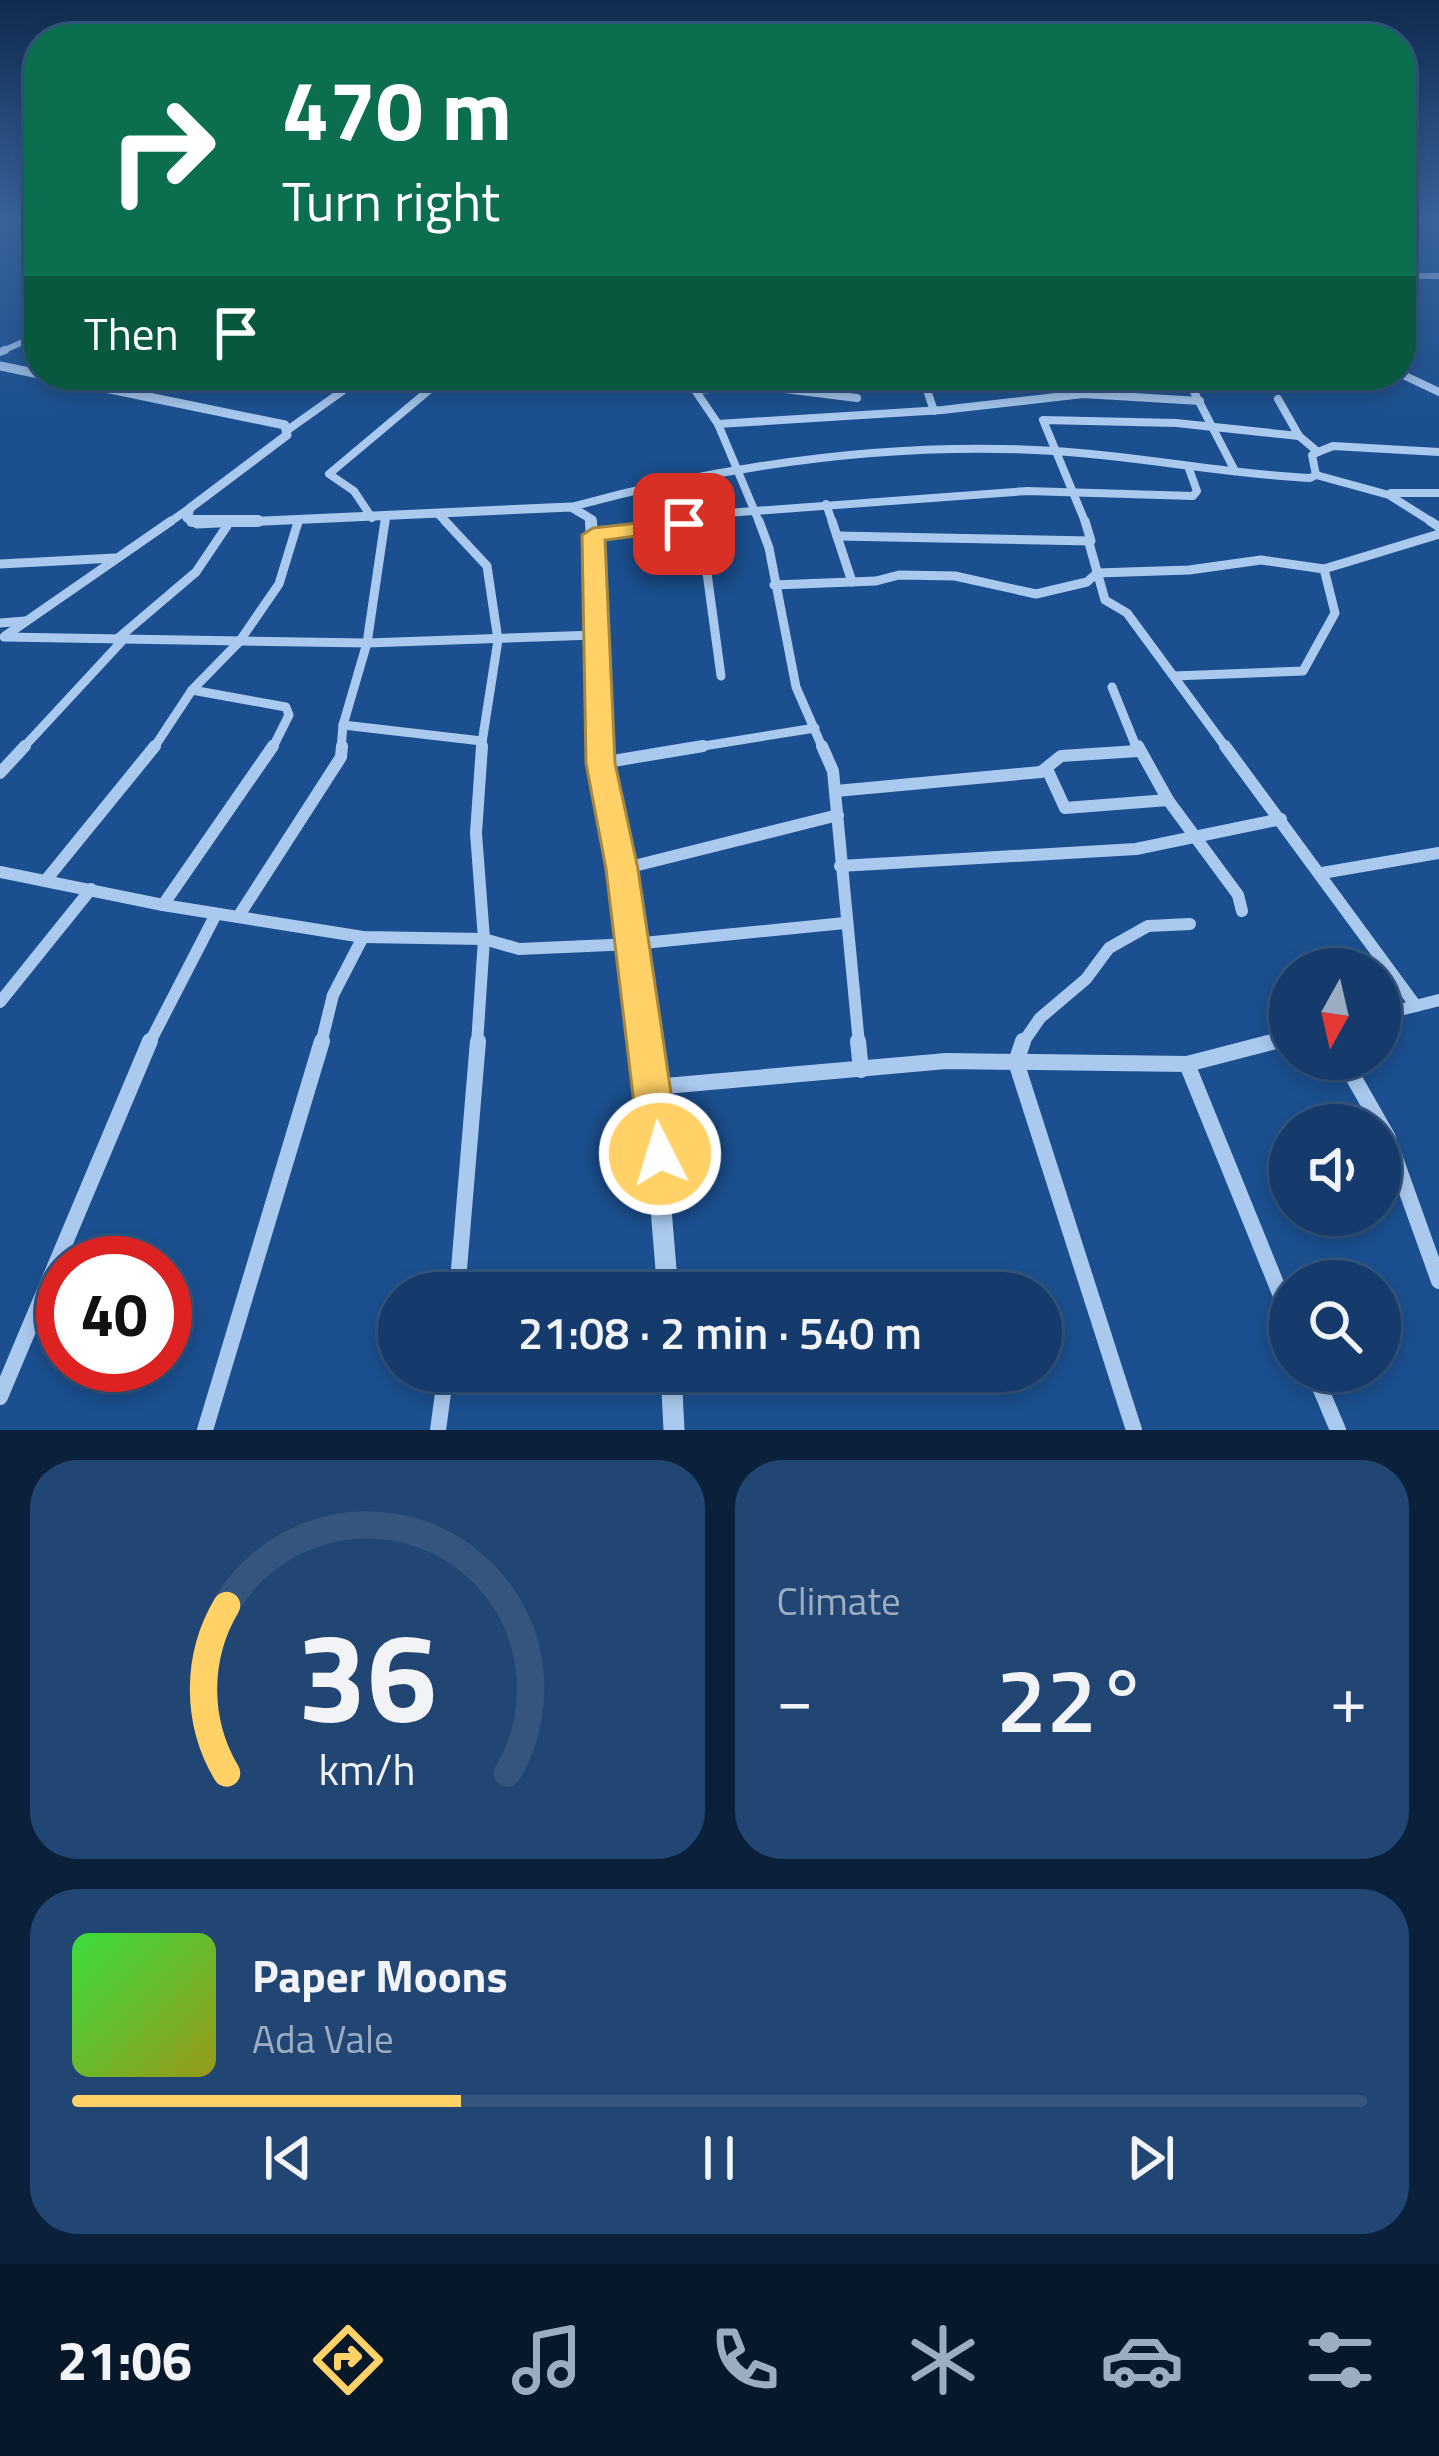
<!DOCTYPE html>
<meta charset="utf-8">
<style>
:root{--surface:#143b6b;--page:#214673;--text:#f1f3f6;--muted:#9dadc1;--line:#33557e;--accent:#ffd166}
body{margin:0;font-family:"Titillium Web",sans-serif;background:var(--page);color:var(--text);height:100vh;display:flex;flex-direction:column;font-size:45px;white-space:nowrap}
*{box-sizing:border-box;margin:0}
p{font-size:39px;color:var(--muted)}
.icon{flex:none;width:66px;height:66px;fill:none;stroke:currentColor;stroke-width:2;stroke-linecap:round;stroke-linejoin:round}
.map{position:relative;height:1430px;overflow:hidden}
.panel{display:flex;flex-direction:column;gap:30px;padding:30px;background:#0b203b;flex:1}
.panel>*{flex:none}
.hud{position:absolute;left:24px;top:24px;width:1392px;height:366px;border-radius:48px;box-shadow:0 6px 18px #0003,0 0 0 3px var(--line);background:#0b6e4f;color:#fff;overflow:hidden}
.needle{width:78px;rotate:188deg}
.tools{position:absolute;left:1269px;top:948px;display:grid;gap:24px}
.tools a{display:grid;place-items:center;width:132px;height:132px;border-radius:50%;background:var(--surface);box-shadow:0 6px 18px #0003,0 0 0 3px var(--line);font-size:60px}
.speed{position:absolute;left:36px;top:1236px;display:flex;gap:24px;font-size:60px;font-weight:700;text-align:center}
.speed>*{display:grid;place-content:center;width:156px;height:156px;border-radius:50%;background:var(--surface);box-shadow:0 6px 18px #0003,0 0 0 3px var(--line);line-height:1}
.speed .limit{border:18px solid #d22;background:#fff;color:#111}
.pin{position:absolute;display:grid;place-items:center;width:102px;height:102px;color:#fff;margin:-51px;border-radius:24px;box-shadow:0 6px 18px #0006}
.me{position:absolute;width:132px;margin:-66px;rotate:355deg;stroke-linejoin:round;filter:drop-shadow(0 0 9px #0008)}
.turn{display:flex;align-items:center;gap:42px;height:252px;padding:0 60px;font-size:54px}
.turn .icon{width:156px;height:156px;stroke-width:2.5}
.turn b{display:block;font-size:84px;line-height:102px}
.then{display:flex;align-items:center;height:114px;padding:0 60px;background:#0003;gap:24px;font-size:45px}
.big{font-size:90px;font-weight:600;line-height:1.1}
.panel .widget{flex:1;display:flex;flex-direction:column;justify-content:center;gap:18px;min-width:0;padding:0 42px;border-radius:48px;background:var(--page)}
.panel .dial{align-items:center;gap:0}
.dial svg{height:312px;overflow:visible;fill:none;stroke:var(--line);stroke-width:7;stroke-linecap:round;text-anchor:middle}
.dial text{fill:var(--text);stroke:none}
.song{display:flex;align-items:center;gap:36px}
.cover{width:144px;height:144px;border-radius:18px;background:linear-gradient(135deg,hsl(120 70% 55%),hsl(60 70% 35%))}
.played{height:12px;border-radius:6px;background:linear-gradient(90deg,var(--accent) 30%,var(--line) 30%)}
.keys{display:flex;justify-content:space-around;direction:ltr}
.heat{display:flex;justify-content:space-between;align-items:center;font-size:66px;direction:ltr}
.panel .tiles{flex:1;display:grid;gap:30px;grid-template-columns:1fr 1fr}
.widget:last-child{grid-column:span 2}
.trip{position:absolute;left:378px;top:1272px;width:684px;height:120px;border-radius:60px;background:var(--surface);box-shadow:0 6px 18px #0003,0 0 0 3px var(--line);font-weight:600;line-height:120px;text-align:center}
.tabs{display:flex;height:192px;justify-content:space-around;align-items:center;background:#08182b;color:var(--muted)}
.tabs .icon{width:84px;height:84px}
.tabs .on{color:var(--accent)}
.tabs b{font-size:54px;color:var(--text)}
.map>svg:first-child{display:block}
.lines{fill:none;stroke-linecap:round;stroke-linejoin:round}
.minor-far4{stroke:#a9c9ee;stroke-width:6}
.minor-far3{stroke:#a9c9ee;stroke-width:8}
.minor-far2{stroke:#a9c9ee;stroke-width:9}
.minor-far1{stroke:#a9c9ee;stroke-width:12}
.minor{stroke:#a9c9ee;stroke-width:16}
.tertiary-far3{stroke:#a9c9ee;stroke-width:9}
.tertiary-far2{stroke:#a9c9ee;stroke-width:12}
.tertiary-far1{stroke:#a9c9ee;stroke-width:16}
.tertiary{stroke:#a9c9ee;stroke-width:21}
.route{fill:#ffd166;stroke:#a68842;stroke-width:3}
</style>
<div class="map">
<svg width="1439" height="1430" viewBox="0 0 1439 1430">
<rect width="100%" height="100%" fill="#1b4f8f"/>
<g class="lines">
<g class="minor-far4">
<path d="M1401 276H1439"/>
<path d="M0 352 39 335"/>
</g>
<g class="minor-far3">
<path d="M0 352 5 350"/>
<path d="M1401 374 1439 392"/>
<path d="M682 375 683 387"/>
<path d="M922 375 934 411"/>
<path d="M1174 375 1192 388 1235 471"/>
<path d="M856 377 914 375"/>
<path d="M1278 399 1299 436 1318 452"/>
<path d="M718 424 942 410 1083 394 1200 401"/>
<path d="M289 429 365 375"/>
<path d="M1318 452 1333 446 1439 452"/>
<path d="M1316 475 1389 495 1435 524"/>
<path d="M675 479 693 524"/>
<path d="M1391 493H1439"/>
<path d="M826 504 833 524"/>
<path d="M571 507C729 464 890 441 1054 451 1140 456 1224 474 1310 478L1316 475 1312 455 1318 452"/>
<path d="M439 515 448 524"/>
<path d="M372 518 354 491 329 474 447 375"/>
<path d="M167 524 190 508"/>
<path d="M385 524 386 517"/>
<path d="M682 524 713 514 1027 491 1193 496 1197 491 1188 466"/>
<path d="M760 524 718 424 695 390 761 386 857 398"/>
<path d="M1086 524 1043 420 1176 423 1299 436"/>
</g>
<g class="minor-far2">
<path d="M445 521 487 566 498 640 481 749"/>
<path d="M692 521 704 551 721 676"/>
<path d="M759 521 769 548 796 687 823 749"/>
<path d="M832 521 852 582"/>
<path d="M1430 521 1439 527"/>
<path d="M594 535 691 521"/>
<path d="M837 536 1091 541 1085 521"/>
<path d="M1089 543 1105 600 1127 613 1227 749"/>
<path d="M0 564 115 558"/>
<path d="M774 585 876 581 899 575 955 576 1036 594 1087 582 1097 573 1189 570 1261 560 1324 569"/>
<path d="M0 623 25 621"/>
<path d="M5 636 171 521"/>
<path d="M4 637 367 643 596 635"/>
<path d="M116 640 196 572 227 526"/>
<path d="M1174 676 1303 671 1335 613 1324 569 1439 534"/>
<path d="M1112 687 1137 749"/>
<path d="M192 690 286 707 289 715 272 749"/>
<path d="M343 725 482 741"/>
<path d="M22 749 123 640"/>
<path d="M153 749 192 690 239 642 279 584 298 522"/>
<path d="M341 749 343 725 367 643 385 521"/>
<path d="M685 749 815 728"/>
</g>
<g class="minor-far1">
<path d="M822 746 833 771 859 1044"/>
<path d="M1138 746 1168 800 1238 895 1242 911"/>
<path d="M1225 746 1416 1006"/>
<path d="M601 763 703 746"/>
<path d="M1047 769 1065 808 1168 800"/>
<path d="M0 773 25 746"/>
<path d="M836 791 1041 772 1061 756 1138 751 1136 746"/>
<path d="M840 866 1136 849 1281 819"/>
<path d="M622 869 838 815"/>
<path d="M0 872 163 905 363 937 484 939 519 949 633 944 845 923"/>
<path d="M1322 873 1439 853"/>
<path d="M46 880 155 746"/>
<path d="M163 905 273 746"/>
<path d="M238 917 341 757 342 746"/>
<path d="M0 1002 91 889"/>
<path d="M1380 1015 1439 1000"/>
<path d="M149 1044 216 914"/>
<path d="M321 1044 333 995 363 937"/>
<path d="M477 1044 484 939 476 833 482 746"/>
<path d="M1022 1044 1040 1018 1086 979 1109 948 1148 926 1190 924"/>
<path d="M1264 1044 1290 1038"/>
</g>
<g class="minor">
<path d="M858 1041 861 1070"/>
<path d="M1023 1041 1016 1062 1134 1430"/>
<path d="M1343 1059 1387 1136 1439 1281"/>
<path d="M1187 1064 1290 1318"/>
<path d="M654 1087 946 1061 1187 1064 1276 1041"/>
<path d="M457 1293 478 1041"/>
<path d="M1313 1371 1338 1430"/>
<path d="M0 1397 150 1041"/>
<path d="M205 1430 322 1041"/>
<path d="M438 1430 446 1371"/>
</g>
<g class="tertiary-far3">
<path d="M0 366 39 374"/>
<path d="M42 375 285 425 287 435 190 508 187 518 197 524 571 507 591 519V524"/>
</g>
<g class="tertiary-far2">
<path d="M192 521H258"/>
<path d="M591 521 600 749"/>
</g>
<path class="tertiary-far1" d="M600 746 647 1044"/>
<g class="tertiary">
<path d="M647 1041 668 1293"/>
<path d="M671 1371 674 1430"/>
</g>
</g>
<linearGradient id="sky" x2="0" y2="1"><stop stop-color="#0f2b4f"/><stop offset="0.52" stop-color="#39639b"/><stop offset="1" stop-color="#39639b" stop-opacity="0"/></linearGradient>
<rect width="1439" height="420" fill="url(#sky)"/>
<path class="route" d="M684 518 695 524 691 529 605 540 615 763 638 869 680 1154 674 1167 660 1173 646 1167 640 1154 606 869 586 763 582 535 593 528Z"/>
</svg>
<div class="tools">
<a><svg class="needle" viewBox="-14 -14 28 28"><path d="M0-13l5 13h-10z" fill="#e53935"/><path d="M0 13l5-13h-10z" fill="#9dadc1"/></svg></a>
<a><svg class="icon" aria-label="sound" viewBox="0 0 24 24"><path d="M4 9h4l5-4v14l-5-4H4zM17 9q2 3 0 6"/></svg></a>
<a><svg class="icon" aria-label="search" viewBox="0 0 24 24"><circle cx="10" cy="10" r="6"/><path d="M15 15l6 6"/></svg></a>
</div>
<div class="speed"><div class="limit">40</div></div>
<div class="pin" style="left:684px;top:524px;background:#d93025"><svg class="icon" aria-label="arrive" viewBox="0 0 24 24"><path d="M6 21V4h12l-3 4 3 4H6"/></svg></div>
<svg class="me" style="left:660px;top:1154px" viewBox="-20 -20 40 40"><circle r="17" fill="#ffd166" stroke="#fff" stroke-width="3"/><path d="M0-11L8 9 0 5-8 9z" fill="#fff"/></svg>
<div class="trip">21:08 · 2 min · 540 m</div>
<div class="hud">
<div class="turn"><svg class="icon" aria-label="right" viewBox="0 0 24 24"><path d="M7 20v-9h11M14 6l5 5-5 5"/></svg><div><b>470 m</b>Turn right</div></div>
<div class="then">Then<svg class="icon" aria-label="arrive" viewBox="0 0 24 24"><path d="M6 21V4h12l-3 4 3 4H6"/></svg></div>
</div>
</div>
<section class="panel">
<div class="tiles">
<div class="widget dial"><svg viewBox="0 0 100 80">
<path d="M14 69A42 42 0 1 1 86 69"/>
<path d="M14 69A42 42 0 0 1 14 26" stroke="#ffd166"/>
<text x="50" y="56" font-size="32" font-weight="700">36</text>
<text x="50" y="72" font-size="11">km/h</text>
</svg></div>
<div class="widget"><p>Climate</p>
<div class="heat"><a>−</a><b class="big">22°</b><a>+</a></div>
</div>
<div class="widget">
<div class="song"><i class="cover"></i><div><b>Paper Moons</b><p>Ada Vale</p></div></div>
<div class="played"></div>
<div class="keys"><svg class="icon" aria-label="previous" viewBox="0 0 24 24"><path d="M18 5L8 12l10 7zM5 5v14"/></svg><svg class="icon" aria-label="pause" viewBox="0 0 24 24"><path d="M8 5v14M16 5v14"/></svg><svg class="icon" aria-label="next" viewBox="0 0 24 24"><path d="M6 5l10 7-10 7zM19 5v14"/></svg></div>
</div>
</div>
</section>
<nav class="tabs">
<b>21:06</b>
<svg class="icon on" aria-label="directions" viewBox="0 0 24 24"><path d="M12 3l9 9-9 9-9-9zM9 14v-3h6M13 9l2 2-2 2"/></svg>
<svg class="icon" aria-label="music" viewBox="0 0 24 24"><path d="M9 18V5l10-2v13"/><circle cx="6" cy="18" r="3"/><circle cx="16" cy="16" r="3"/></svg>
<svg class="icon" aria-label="phone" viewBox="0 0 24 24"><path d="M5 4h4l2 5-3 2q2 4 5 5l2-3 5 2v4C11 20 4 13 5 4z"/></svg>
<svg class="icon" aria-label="climate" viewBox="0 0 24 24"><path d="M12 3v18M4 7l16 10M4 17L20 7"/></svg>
<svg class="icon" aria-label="car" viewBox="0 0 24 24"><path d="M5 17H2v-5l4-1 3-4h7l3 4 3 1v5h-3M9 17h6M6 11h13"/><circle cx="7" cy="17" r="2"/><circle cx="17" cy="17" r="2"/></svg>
<svg class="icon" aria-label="filters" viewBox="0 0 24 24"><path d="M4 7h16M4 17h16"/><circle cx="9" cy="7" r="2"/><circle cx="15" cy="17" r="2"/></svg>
</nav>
